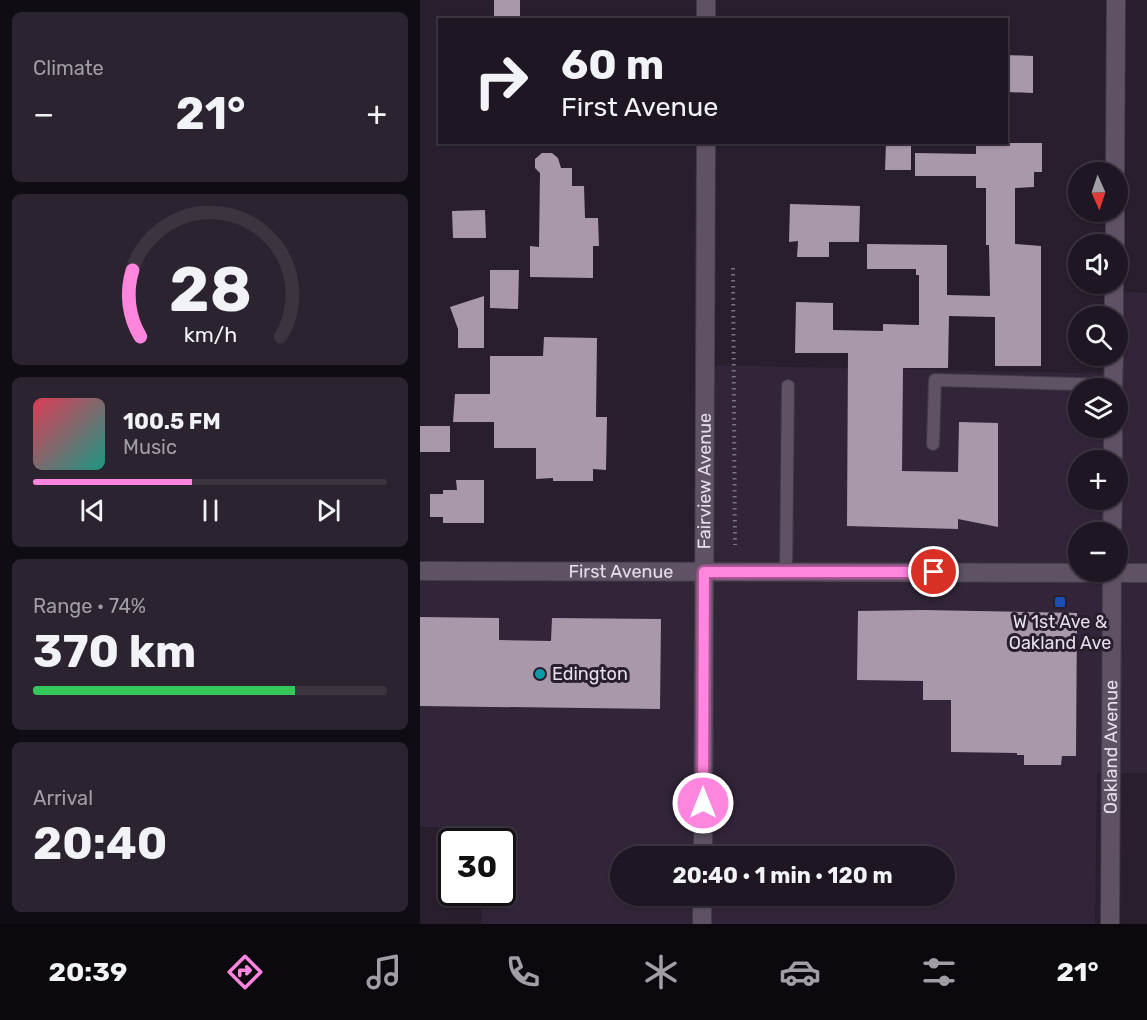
<!DOCTYPE html>
<meta charset="utf-8">
<style>
:root{--surface:#1e1622;--page:#2b232f;--text:#f1f3f6;--muted:#a19fa5;--line:#3c3540;--accent:#ff85de}
body{margin:0;font-family:Rubik,sans-serif;background:var(--page);color:var(--text);height:100vh;display:flex;flex-direction:column;font-size:22px;white-space:nowrap}
*{box-sizing:border-box;margin:0}
p{font-size:20px;color:var(--muted)}
.icon{flex:none;width:33px;height:33px;fill:none;stroke:currentColor;stroke-width:2;stroke-linecap:round;stroke-linejoin:round}
.map{position:relative;flex:1;overflow:hidden}
.drawer{display:flex;flex-direction:column;gap:12px;padding:12px;background:#100c13;width:420px}
.drawer>*{flex:none}
.hud{position:absolute;left:18px;top:18px;width:570px;height:126px;border-radius:0px;box-shadow:0 2px 4px #0004,0 0 0 2px var(--line);background:#1e1622;color:var(--text);overflow:hidden}
.needle{width:39px;rotate:177deg}
.buttons{position:absolute;left:648px;top:162px;display:grid;gap:12px}
.buttons a{display:grid;place-items:center;width:60px;height:60px;border-radius:50%;background:var(--surface);box-shadow:0 2px 4px #0004,0 0 0 2px var(--line);font-size:30px}
.speed{position:absolute;left:18px;top:828px;display:flex;gap:12px;font-size:30px;font-weight:700;text-align:center}
.speed>*{display:grid;place-content:center;width:78px;height:78px;border-radius:50%;background:var(--surface);box-shadow:0 2px 4px #0004,0 0 0 2px var(--line);line-height:1}
.speed .limit{border:3px solid #111;border-radius:9px;background:#fff;color:#111}
.pin{position:absolute;display:grid;place-items:center;width:51px;height:51px;color:#fff;margin:-26px;border:3px solid #fff;border-radius:50%;box-shadow:0 2px 6px #0007}
.me{position:absolute;width:66px;margin:-33px;rotate:0deg;stroke-linejoin:round;filter:drop-shadow(0 0 4px #0008)}
.turn{display:flex;align-items:center;gap:21px;height:126px;padding:0 24px;font-size:27px}
.turn .icon{width:78px;height:78px;stroke-width:2.5}
.turn b{display:block;font-size:42px;line-height:51px}
.big{font-size:45px;font-weight:700;line-height:1.1}
.drawer .tile{flex:1;display:flex;flex-direction:column;justify-content:center;gap:9px;min-width:0;padding:0 21px;border-radius:9px;background:var(--page)}
.drawer .dial{align-items:center;gap:0}
.dial svg{height:156px;overflow:visible;fill:none;stroke:var(--line);stroke-width:7;stroke-linecap:round;text-anchor:middle}
.dial text{fill:var(--text);stroke:none}
.song{display:flex;align-items:center;gap:18px}
.cover{width:72px;height:72px;border-radius:9px;background:linear-gradient(135deg,hsl(350 70% 55%),hsl(170 70% 35%))}
.played{height:6px;border-radius:3px;background:linear-gradient(90deg,var(--accent) 45%,var(--line) 45%)}
.keys{display:flex;justify-content:space-around;direction:ltr}
.heat{display:flex;justify-content:space-between;align-items:center;font-size:33px;direction:ltr}
.charge{height:9px;border-radius:4px;background:linear-gradient(90deg,#34c759 74%,var(--line) 0)}
.trip{position:absolute;left:190px;top:846px;width:345px;height:60px;border-radius:30px;background:var(--surface);box-shadow:0 2px 4px #0004,0 0 0 2px var(--line);font-weight:700;line-height:60px;text-align:center}
.dock{display:flex;height:96px;justify-content:space-around;align-items:center;background:#0c090e;color:var(--muted)}
.dock .icon{width:42px;height:42px}
.dock .on{color:var(--accent)}
.dock b{font-size:27px;color:var(--text)}
main{display:flex;flex:1;min-height:0}
.map>svg:first-child{display:block}
.built{fill:#322539;fill-rule:evenodd}
.building{fill:#a898aa}
.lines{fill:none;stroke-linecap:round;stroke-linejoin:round}
.lane-casing{stroke:#433b48;stroke-width:14}
.street-casing{stroke:#433b48;stroke-width:20}
.secondary-casing{stroke:#433b48;stroke-width:20}
.path{stroke:#7c7481;stroke-width:4;stroke-dasharray:1.5 4.5;stroke-linecap:butt}
.lane{stroke:#5e5264;stroke-width:12}
.street{stroke:#5e5264;stroke-width:18}
.secondary{stroke:#5e5264;stroke-width:18}
.route-casing{stroke:#a65690;stroke-width:15}
.route{stroke:#ff85de;stroke-width:10}
.transit-dot{fill:#1a4fb4;stroke:#281e2d;stroke-width:2}
.culture-dot{fill:#0f9aa8;stroke:#281e2d;stroke-width:2}
.labels{text-anchor:middle;dominant-baseline:central;stroke-width:6;stroke-linejoin:round;paint-order:stroke}
.street-label{font-size:18px;fill:#e6e0ea;stroke:#281e2d}
.poi-label{font-size:18px;fill:#e6e0ea;stroke:#281e2d}
</style>
<main>
<section class="drawer">
<div class="tile"><p>Climate</p>
<div class="heat"><a>−</a><b class="big">21°</b><a>+</a></div>
</div>
<div class="tile dial"><svg viewBox="0 0 100 80">
<path d="M14 69A42 42 0 1 1 86 69"/>
<path d="M14 69A42 42 0 0 1 10 35" stroke="#ff85de"/>
<text x="50" y="56" font-size="32" font-weight="700">28</text>
<text x="50" y="72" font-size="11">km/h</text>
</svg></div>
<div class="tile">
<div class="song"><i class="cover"></i><div><b>100.5 FM</b><p>Music</p></div></div>
<div class="played"></div>
<div class="keys"><svg class="icon" aria-label="previous" viewBox="0 0 24 24"><path d="M18 5L8 12l10 7zM5 5v14"/></svg><svg class="icon" aria-label="pause" viewBox="0 0 24 24"><path d="M8 5v14M16 5v14"/></svg><svg class="icon" aria-label="next" viewBox="0 0 24 24"><path d="M6 5l10 7-10 7zM19 5v14"/></svg></div>
</div>
<div class="tile"><p>Range · 74%</p><b class="big">370 km</b><div class="charge"></div></div>
<div class="tile"><p>Arrival</p><b class="big">20:40</b></div>
</section>
<div class="map">
<svg width="727" height="924" viewBox="0 0 727 924">
<rect width="100%" height="100%" fill="#281e2d"/>
<path class="built" d="M695 292 727 293V773H677L675 924H62V893L82 892V842L63 841 62 828 0 827V571L258 575 281 560 283 365 695 374 698 316ZM658 388H698V428H658ZM658 460H698V500H658ZM658 532H698V572H658ZM201 856H525V896H201Z"/>
<g class="building">
<rect x="74" y="0" width="26" height="20"/>
<path d="M586 55 613 56V93L586 92Z"/>
<path d="M466 142H491V170H465Z"/>
<path d="M556 143H622V172H614V187L595 188V244L621 246V366H575V317L529 316 528 368H483L482 471 538 472 539 422 578 423V527L538 519V529L427 526 428 353H375L376 302 413 303V330L463 331V324L499 325V275H496V269H447V244L527 245V295L570 296 569 245H566V188H556V176H495V153L556 154Z"/>
<path d="M122 153H132L138 158 141 168H152V186H164L165 218H178L179 246H173V278L110 277V246L119 247 120 173 115 168V159Z"/>
<path d="M370 204 440 206 439 242H409V257H377L378 241 369 242Z"/>
<path d="M65 210 66 238H33L32 211Z"/>
<path d="M70 270H99L98 309 70 308Z"/>
<path d="M64 296V348H38V329L30 307Z"/>
<path d="M124 337 177 338 176 417H187L186 470 173 469V481H133V478L116 479V448H74V422H33L35 394H70V356H123Z"/>
<rect x="0" y="426" width="30" height="26"/>
<path d="M36 480H64V523H23V517H10V494H23V490H37Z"/>
<path d="M503 610 657 613 656 756H642L641 765H604V755H597V753L531 752V700H503V681L437 680 438 611Z"/>
<path d="M0 617 79 618V640L131 641 132 618 241 619 240 709 0 706Z"/>
</g>
<g class="lines">
<g class="lane-casing">
<g id="lane">
<path d="M513 444 515 380 693 385"/>
<path d="M366 572 368 386"/>
</g>
</g>
<g class="street-casing">
<g id="street">
<path d="M286 20V0"/>
<path d="M695 172 696 0"/>
<path d="M695 244V212"/>
<path d="M694 316V284"/>
<path d="M693 388 694 356"/>
<path d="M693 460V428"/>
<path d="M692 532 693 500"/>
<path id="s1" d="M283 856 286 142"/>
<path d="M282 924V896"/>
<path id="s2" d="M690 924 692 572"/>
</g>
</g>
<g class="secondary-casing">
<g id="secondary">
<path id="s3" d="M0 571 727 573"/>
</g>
</g>
<path class="path" d="M313 268 315 545"/>
<use href="#lane" class="lane"/>
<use href="#street" class="street"/>
<use href="#secondary" class="secondary"/>
</g>
<g class="lines">
<g class="route-casing">
<path id="route" d="M283 803 284 572H514"/>
</g>
<use href="#route" class="route"/>
</g>
<rect class="transit-dot" x="634" y="596" width="12" height="12" rx="3"/>
<circle class="culture-dot" cx="120" cy="674" r="6"/>
<g class="labels">
<g class="street-label">
<text stroke="none"><textPath href="#s1" startOffset="375">Fairview Avenue</textPath></text>
<text stroke="none"><textPath href="#s3" startOffset="201">First Avenue</textPath></text>
<text stroke="none"><textPath href="#s2" startOffset="177">Oakland Avenue</textPath></text>
</g>
<g class="poi-label">
<text x="640" y="622">W 1st Ave &amp;<tspan x="640" dy="21">Oakland Ave</tspan></text>
<text x="132" y="674" text-anchor="start">Edington</text>
</g>
</g>
</svg>
<div class="buttons">
<a><svg class="needle" viewBox="-14 -14 28 28"><path d="M0-13l5 13h-10z" fill="#e53935"/><path d="M0 13l5-13h-10z" fill="#a19fa5"/></svg></a>
<a><svg class="icon" aria-label="sound" viewBox="0 0 24 24"><path d="M4 9h4l5-4v14l-5-4H4zM17 9q2 3 0 6"/></svg></a>
<a><svg class="icon" aria-label="search" viewBox="0 0 24 24"><circle cx="10" cy="10" r="6"/><path d="M15 15l6 6"/></svg></a>
<a><svg class="icon" aria-label="layers" viewBox="0 0 24 24"><path d="M12 4l9 5-9 5-9-5zM3 14l9 5 9-5"/></svg></a>
<a>+</a>
<a>−</a>
</div>
<div class="speed"><div class="limit">30</div></div>
<div class="pin" style="left:514px;top:572px;background:#d93025"><svg class="icon" aria-label="arrive" viewBox="0 0 24 24"><path d="M6 21V4h12l-3 4 3 4H6"/></svg></div>
<svg class="me" style="left:283px;top:803px" viewBox="-20 -20 40 40"><circle r="17" fill="#ff85de" stroke="#fff" stroke-width="3"/><path d="M0-11L8 9 0 5-8 9z" fill="#fff"/></svg>
<div class="trip">20:40 · 1 min · 120 m</div>
<div class="hud">
<div class="turn"><svg class="icon" aria-label="right" viewBox="0 0 24 24"><path d="M7 20v-9h11M14 6l5 5-5 5"/></svg><div><b>60 m</b>First Avenue</div></div>
</div>
</div>
</main>
<nav class="dock">
<b>20:39</b>
<svg class="icon on" aria-label="directions" viewBox="0 0 24 24"><path d="M12 3l9 9-9 9-9-9zM9 14v-3h6M13 9l2 2-2 2"/></svg>
<svg class="icon" aria-label="music" viewBox="0 0 24 24"><path d="M9 18V5l10-2v13"/><circle cx="6" cy="18" r="3"/><circle cx="16" cy="16" r="3"/></svg>
<svg class="icon" aria-label="phone" viewBox="0 0 24 24"><path d="M5 4h4l2 5-3 2q2 4 5 5l2-3 5 2v4C11 20 4 13 5 4z"/></svg>
<svg class="icon" aria-label="climate" viewBox="0 0 24 24"><path d="M12 3v18M4 7l16 10M4 17L20 7"/></svg>
<svg class="icon" aria-label="car" viewBox="0 0 24 24"><path d="M5 17H2v-5l4-1 3-4h7l3 4 3 1v5h-3M9 17h6M6 11h13"/><circle cx="7" cy="17" r="2"/><circle cx="17" cy="17" r="2"/></svg>
<svg class="icon" aria-label="filters" viewBox="0 0 24 24"><path d="M4 7h16M4 17h16"/><circle cx="9" cy="7" r="2"/><circle cx="15" cy="17" r="2"/></svg>
<b>21°</b>
</nav>
